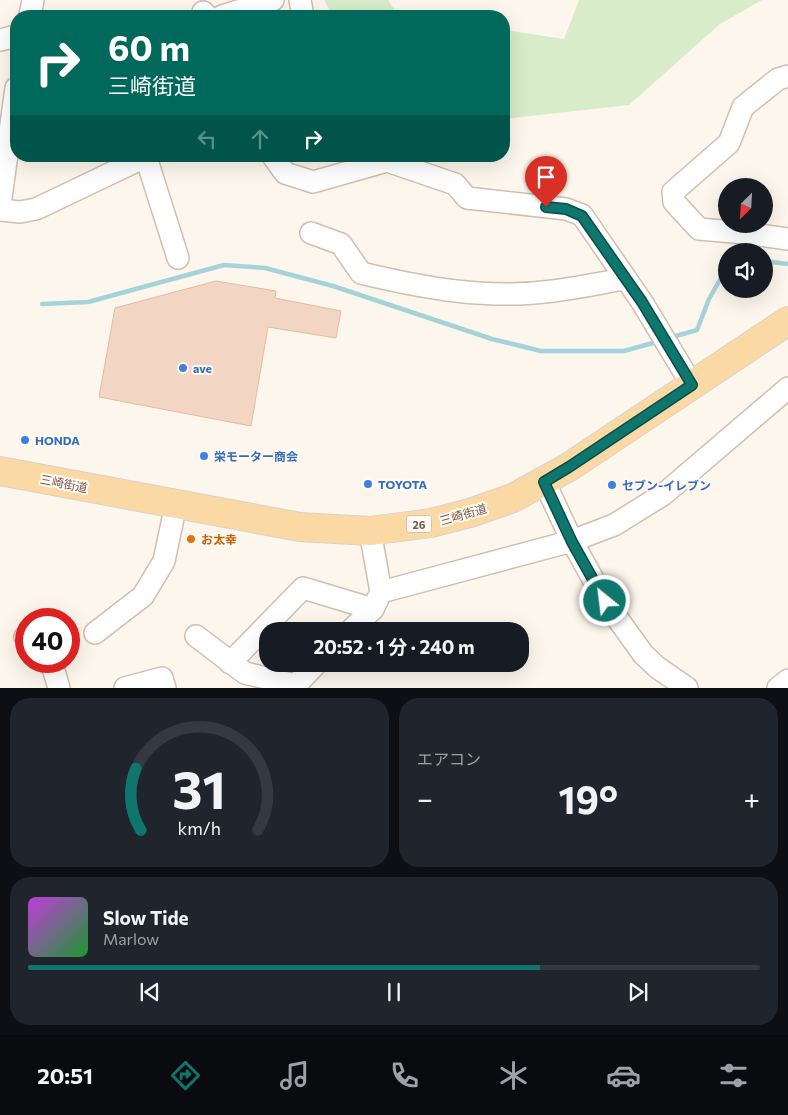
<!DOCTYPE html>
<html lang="ja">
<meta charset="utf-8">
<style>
:root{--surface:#171b24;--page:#20242c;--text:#f1f3f6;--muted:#9ea1a6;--line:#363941;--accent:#0f766e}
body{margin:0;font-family:Commissioner,"Noto Sans JP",sans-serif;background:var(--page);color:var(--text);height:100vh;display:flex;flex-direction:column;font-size:19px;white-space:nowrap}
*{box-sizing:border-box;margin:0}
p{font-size:16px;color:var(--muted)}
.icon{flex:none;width:28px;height:28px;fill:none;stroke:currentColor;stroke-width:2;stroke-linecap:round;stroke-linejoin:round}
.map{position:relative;height:688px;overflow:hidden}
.details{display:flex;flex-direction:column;gap:10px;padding:10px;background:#0d0f14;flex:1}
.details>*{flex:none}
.top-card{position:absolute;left:10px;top:10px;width:500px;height:152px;border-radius:20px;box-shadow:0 5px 20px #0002;background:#00695c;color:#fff;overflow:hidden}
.needle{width:32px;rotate:204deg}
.controls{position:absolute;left:718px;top:178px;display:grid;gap:10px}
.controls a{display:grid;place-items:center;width:55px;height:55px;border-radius:50%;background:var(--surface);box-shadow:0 5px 20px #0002;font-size:25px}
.speed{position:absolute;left:15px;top:608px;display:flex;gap:10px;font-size:25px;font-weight:700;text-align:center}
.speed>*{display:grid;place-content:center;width:65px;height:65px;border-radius:50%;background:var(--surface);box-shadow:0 5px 20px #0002;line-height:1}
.speed .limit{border:8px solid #d22;background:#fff;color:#111}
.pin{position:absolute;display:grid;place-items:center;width:42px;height:42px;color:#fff;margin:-51px -21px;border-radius:50% 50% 50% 0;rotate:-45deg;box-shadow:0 0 5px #0007}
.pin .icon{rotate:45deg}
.me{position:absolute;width:55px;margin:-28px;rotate:331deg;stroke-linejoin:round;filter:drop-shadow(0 0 4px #0008)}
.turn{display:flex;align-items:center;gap:18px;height:105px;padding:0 15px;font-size:22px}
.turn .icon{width:65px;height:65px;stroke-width:2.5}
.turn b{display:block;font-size:35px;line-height:42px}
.lanes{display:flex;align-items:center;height:48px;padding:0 15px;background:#0003;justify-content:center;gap:25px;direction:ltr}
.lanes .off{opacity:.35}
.big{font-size:38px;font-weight:700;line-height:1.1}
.details .widget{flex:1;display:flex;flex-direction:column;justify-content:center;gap:8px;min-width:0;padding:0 18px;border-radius:20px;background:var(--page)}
.details .dial{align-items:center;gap:0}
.dial svg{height:130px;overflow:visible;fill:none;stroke:var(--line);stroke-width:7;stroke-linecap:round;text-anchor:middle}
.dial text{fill:var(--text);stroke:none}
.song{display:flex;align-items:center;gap:15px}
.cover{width:60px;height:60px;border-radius:8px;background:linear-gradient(135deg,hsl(290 70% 55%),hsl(130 70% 35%))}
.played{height:5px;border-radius:2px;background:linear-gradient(90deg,var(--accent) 70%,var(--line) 70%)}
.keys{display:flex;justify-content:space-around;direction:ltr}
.heat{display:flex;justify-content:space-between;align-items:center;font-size:28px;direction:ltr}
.details .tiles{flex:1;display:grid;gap:10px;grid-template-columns:1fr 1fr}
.widget:last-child{grid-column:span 2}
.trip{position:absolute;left:259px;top:622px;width:270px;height:50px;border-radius:20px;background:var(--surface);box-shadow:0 5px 20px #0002;font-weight:700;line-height:50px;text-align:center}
.tab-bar{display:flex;height:80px;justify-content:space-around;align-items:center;background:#090b0e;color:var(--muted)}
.tab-bar .icon{width:35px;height:35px}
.tab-bar .on{color:var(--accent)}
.tab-bar b{font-size:22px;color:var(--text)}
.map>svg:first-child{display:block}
.green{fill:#d8ecc9}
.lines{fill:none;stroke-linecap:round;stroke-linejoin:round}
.stream{stroke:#a5d3da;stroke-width:4.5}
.building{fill:#f3d5c3;stroke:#e6bba3}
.minor-casing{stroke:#d1beb0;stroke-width:24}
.major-casing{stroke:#dad1cd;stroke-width:30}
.minor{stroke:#fff;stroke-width:21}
.major{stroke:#fbd9a5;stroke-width:28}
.route-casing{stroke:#0a4d48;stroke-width:12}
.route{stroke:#0f766e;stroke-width:9}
.shop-dot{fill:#3f7fe0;stroke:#fffaf3;stroke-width:2}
.food-dot{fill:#e8710a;stroke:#fffaf3;stroke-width:2}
.labels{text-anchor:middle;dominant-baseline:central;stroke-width:4;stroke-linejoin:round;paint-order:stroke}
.shield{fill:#fffaf3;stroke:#a28b7f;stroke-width:1}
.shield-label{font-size:11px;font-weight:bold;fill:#7a5c4d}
.shop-label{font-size:12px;font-weight:bold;fill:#366cbe;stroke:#fffaf3;text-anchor:start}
.street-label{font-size:12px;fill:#7a5c4d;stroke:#fffaf3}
.food-label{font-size:12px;font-weight:bold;fill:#c56008;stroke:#fffaf3;text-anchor:start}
</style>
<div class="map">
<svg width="788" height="688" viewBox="0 0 788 688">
<rect width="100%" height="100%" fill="#fdf6ec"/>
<g class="green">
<path d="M324 0H388L397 14 410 16H333Z"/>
<path d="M579 0H762L720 24 629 105 504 119V30L564 39Z"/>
</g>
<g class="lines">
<g class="stream">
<path d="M764 261 788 264"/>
<path d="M42 304 88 302 224 265 265 268 333 286 492 339 541 351H624L660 341"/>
<path d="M669 338 697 330 709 299 726 269"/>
</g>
</g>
<path class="building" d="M216 281 276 291 275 298 341 311 336 338 268 327 251 426 99 397 115 308Z"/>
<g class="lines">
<g class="minor-casing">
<g id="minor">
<path d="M300 0 303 16"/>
<path d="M203 12 207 16"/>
<path d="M30 16 33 0"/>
<path d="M222 16 273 0"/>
<path d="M0 40 16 36"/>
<path d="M788 76 778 79 743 107 729 143 673 192 674 202 699 229 745 233 788 239"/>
<path d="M273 156 285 173 313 182 387 161 455 184 467 198 566 209 582 215 642 302 692 385"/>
<path d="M146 157 178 258"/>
<path d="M0 205 16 88"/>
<path d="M0 210 20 212 36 209 147 156"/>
<path d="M311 233 341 244 361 273C423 288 488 300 553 291 577 288 601 283 624 279"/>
<path d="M544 481 572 541 605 601 643 654 658 668 687 688"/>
<path d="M381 592 572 541 614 525 664 494 788 388"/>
<path d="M350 631 373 609 381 592 370 531"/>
<path d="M95 633 143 596 164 561 176 504"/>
<path d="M196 636 245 673 295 685"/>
<path d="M25 637 26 639"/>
<path d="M51 661 59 688"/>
<path d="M230 663 303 588 373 609"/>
<path d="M125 688 162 678 165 688"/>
<path d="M293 688 316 664"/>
<path d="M778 688 788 680"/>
</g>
</g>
<g class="major-casing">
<path id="major" d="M0 471 300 527 370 531 431 523 470 513 513 498 569 467 788 321"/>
</g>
<use href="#minor" class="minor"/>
<use href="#major" class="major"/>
</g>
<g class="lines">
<g class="route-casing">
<path id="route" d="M546 207 566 209 582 216 642 302 692 385 569 467 544 482 572 542 605 601"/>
</g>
<use href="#route" class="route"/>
</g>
<g class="shop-dot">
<circle cx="183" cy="368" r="5"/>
<circle cx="25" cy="440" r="5"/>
<circle cx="204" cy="456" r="5"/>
<circle cx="368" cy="484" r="5"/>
<circle cx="612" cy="485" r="5"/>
</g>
<circle class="food-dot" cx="191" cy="539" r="5"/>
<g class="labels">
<rect class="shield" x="406.5" y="515.5" width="25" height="17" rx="4"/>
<g class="shield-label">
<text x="419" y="524">26</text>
</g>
<g class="shop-label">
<text x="193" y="368">ave</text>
<text x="35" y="440">HONDA</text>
<text x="214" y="456">栄モーター商会</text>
<text x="378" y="484">TOYOTA</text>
<text x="622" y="485">セブン-イレブン</text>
</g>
<g class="street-label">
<text transform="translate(64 483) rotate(11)">三崎街道</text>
<text transform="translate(463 514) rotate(-16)">三崎街道</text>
</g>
<g class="food-label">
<text x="201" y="539">お太幸</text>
</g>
</g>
</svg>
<div class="controls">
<a><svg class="needle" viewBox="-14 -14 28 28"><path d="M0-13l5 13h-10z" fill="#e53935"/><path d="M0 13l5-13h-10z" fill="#9ea1a6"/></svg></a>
<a><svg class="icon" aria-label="sound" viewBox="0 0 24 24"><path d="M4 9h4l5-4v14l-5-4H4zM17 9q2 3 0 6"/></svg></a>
</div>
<div class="speed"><div class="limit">40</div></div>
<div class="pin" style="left:546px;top:207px;background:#d93025"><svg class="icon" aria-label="arrive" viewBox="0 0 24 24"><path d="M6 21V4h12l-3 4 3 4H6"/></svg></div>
<svg class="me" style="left:605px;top:601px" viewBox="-20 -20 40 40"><circle r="17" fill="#0f766e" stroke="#fff" stroke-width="3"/><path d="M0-11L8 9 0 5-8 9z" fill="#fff"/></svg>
<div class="trip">20:52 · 1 分 · 240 m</div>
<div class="top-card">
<div class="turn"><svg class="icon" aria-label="right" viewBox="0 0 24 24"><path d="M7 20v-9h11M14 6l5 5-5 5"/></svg><div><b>60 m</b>三崎街道</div></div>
<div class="lanes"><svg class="icon off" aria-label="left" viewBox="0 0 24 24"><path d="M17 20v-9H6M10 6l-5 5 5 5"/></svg><svg class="icon off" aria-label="ahead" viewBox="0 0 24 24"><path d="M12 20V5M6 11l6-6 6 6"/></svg><svg class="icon" aria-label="right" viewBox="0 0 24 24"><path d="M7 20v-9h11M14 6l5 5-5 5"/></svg></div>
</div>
</div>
<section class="details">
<div class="tiles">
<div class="widget dial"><svg viewBox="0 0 100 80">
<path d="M14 69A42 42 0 1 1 86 69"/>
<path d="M14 69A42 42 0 0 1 11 31" stroke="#0f766e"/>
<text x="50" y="56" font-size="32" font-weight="700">31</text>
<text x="50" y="72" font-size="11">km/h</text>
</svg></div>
<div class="widget"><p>エアコン</p>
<div class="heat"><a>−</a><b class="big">19°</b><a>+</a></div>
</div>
<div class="widget">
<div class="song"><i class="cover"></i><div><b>Slow Tide</b><p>Marlow</p></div></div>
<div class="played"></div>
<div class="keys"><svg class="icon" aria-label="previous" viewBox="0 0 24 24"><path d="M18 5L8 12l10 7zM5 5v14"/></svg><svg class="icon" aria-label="pause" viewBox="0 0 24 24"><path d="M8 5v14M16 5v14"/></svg><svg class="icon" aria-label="next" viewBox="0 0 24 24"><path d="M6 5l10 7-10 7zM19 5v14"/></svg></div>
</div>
</div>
</section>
<nav class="tab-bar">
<b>20:51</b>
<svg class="icon on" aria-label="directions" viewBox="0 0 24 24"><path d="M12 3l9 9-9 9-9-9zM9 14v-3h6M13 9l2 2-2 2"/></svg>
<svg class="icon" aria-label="music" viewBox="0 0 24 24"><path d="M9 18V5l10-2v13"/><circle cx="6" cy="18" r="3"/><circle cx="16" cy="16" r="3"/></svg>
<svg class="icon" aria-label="phone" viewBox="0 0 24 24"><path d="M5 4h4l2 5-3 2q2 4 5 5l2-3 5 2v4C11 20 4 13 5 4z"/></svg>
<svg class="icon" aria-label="climate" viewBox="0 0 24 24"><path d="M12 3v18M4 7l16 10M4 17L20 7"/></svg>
<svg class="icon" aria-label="car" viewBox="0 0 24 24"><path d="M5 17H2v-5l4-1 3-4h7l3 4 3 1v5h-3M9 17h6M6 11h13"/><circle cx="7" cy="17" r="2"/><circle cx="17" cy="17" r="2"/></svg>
<svg class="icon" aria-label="filters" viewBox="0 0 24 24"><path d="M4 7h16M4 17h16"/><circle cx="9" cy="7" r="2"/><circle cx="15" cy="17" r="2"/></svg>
</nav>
